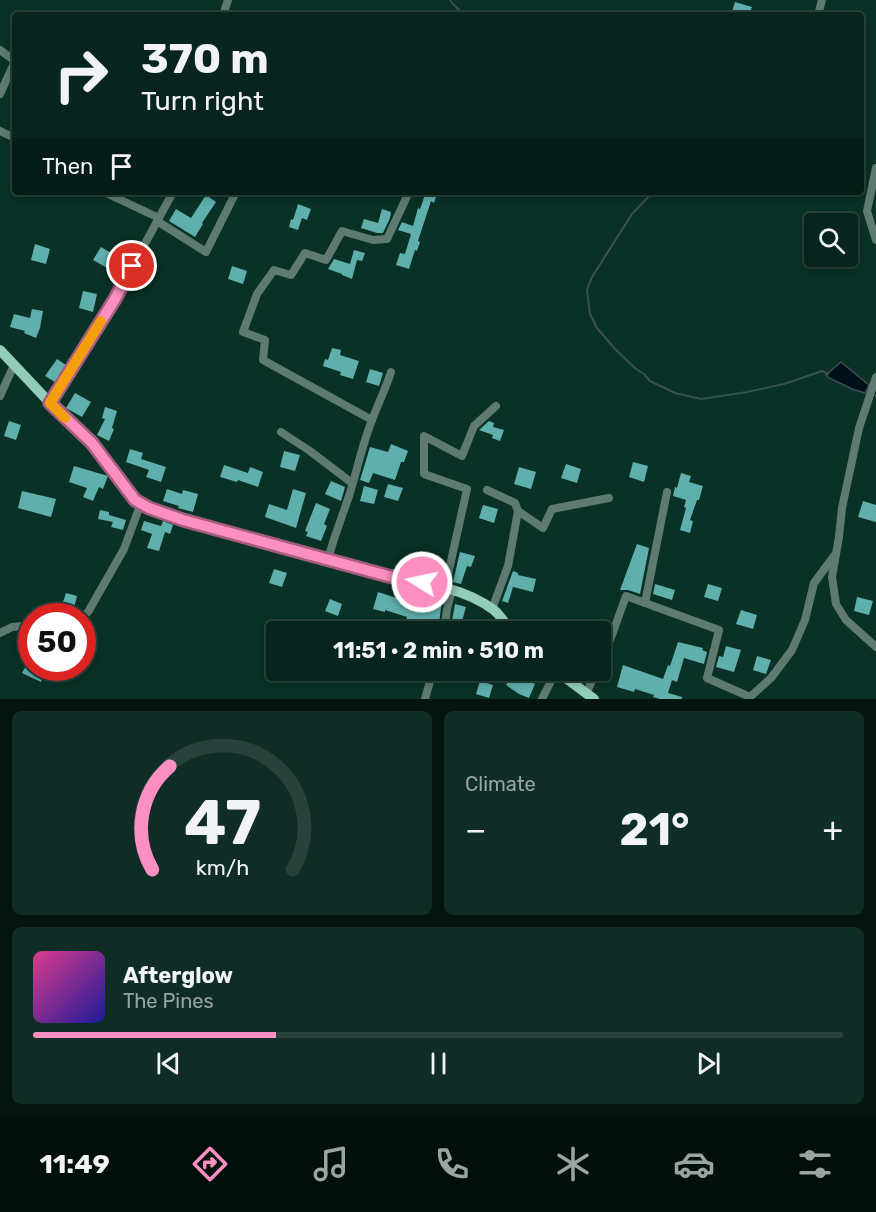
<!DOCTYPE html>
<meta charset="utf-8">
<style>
:root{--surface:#07251c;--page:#102d25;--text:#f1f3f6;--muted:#98a5a3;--line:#28423b;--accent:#fc8fc1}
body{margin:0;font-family:Rubik,sans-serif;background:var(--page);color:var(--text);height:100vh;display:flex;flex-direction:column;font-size:22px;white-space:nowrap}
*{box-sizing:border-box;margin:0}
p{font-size:20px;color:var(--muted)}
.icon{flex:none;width:33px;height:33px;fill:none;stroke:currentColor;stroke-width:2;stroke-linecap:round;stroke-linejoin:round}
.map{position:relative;height:699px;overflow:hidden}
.details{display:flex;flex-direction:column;gap:12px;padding:12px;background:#04140f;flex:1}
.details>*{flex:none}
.top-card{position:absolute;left:12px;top:12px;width:852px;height:183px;border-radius:6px;box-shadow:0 3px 9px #0003,0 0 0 2px var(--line);background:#07251c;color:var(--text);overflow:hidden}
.buttons{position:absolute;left:804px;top:213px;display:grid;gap:12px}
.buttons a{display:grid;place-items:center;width:54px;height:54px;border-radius:6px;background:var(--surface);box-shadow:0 3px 9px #0003,0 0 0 2px var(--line);font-size:30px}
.speed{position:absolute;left:18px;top:603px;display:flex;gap:12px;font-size:30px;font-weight:700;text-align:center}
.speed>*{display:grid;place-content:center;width:78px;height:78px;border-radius:50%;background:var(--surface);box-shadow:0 3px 9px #0003,0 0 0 2px var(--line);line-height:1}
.speed .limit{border:9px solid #d22;background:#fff;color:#111}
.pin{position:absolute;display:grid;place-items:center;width:51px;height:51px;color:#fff;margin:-26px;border:3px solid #fff;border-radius:50%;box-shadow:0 2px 6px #0007}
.me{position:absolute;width:66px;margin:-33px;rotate:280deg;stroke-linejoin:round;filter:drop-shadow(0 0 4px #0008)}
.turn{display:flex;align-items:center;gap:21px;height:126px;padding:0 30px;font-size:27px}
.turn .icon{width:78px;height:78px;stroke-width:2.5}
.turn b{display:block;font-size:42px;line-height:51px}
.then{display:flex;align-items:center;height:57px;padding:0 30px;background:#0003;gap:12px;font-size:22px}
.big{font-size:45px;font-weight:700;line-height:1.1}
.details .tile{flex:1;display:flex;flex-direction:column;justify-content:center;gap:9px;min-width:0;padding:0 21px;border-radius:9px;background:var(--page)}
.details .dial{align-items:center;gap:0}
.dial svg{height:156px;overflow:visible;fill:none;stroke:var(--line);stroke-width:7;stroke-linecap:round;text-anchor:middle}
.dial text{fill:var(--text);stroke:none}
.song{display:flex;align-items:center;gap:18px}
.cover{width:72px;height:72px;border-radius:9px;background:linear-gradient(135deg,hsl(330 70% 55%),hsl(240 70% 35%))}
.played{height:6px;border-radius:3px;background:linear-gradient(90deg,var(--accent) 30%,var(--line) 30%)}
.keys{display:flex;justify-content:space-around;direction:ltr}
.heat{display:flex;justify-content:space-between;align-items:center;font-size:33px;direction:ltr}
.details .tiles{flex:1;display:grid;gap:12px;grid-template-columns:1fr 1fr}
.tile:last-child{grid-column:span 2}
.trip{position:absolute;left:266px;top:621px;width:345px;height:60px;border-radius:6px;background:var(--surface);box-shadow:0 3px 9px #0003,0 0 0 2px var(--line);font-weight:700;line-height:60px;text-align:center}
.menu{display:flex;height:96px;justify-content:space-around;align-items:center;background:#030f0b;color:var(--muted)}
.menu .icon{width:42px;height:42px}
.menu .on{color:var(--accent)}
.menu b{font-size:27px;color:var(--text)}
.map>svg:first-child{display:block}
.water{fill:#00101a;stroke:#3a5053;stroke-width:1.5}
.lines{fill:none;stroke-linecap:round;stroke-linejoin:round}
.stream{stroke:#3a5053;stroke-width:2}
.building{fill:#5fafac}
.minor{stroke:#5f7b71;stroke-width:8}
.major{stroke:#91cdb9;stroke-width:10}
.route-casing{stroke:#a45d7d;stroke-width:15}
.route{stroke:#fc8fc1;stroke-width:10}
.slow{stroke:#f59e0b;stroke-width:10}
</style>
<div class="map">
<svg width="876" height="699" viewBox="0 0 876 699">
<rect width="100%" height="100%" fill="#093126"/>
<path class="water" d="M841 362 869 385 865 393 852 389 829 378 826 375Z"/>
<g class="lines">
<g class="stream">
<path d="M450 0 453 4 464 15"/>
<path d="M653 192 632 214 592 277 587 290 590 314 597 328 615 349 636 369 644 374 650 381 675 393 701 399 747 392 784 384 822 371 828 374"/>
<path d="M876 395V396"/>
</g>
</g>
<g class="building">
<path d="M735 2 752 7 749 15H731Z"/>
<path d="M426 192 437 194 434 203 431 201 418 241 420 242 417 251 415 250 409 269 396 265 400 253 405 254 411 234 398 230 402 222 413 226 418 208 420 209Z"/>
<path d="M206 195 216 202 202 223 203 224 195 237 169 221 176 209 191 218Z"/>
<path d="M298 204 311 209 307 220 302 218 298 230 289 227 291 219 293 220Z"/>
<path d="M382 209 391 212 390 218 383 233H377L361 228 364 219 378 223Z"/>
<path d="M35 244 50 249 46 264 31 260Z"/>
<path d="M101 247 116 256 109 269 93 260Z"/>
<path d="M354 250 365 253 362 261 357 260 352 279 342 275V274L328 269 334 259 350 264Z"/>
<path d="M232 266 247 271 243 284 228 279Z"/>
<path d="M83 291 97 294 93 312 79 308Z"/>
<path d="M32 309 43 311 40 328 36 338 24 333 25 331 10 327 14 314 30 318Z"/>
<path d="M332 348 341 350 340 355 359 361 353 379 340 375 341 372 323 366 325 359 328 360Z"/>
<path d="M57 359 66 365 55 382 45 376Z"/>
<path d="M370 369 383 373 379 386 366 382Z"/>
<path d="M75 393 91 402 82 417 66 408Z"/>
<path d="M105 407 117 411 112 428 114 429 109 441 97 435 105 419 102 418Z"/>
<path d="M9 421 21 425 16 440 4 436Z"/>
<path d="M489 421 494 423 493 427 504 430 500 441 492 438 493 435 479 430Z"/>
<path d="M391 444 408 451 404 462H401L395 480 373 473 369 483 360 480 370 447 388 452Z"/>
<path d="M130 449 143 453 141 459 166 467 161 482 146 477 149 470 126 462Z"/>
<path d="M284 451 300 455 295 471 280 467Z"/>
<path d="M633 462 648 466 644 482 629 477Z"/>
<path d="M566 464 581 469 577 483 561 478Z"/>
<path d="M224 465 248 473 250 467 263 472 258 487 238 480 237 482 220 477Z"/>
<path d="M74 466 108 476 103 489 99 487 93 501 83 497 87 488 69 482Z"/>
<path d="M519 467 536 472 531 489 514 484Z"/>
<path d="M681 473 691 476 689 482 703 486 699 500H697L690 520 693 521 690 533 680 530 686 508 684 507 686 500 673 496 675 487 677 488Z"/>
<path d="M331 481 345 487 341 501 325 494Z"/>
<path d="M388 484 403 488 398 501 384 497Z"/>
<path d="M364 486 378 490 374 504 360 501Z"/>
<path d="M167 489 182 494 183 490 198 494 193 512 178 508 179 506 163 501Z"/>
<path d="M293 489 306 493 296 528 265 517 269 504 287 510Z"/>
<path d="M22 491 56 499 51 517 18 508Z"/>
<path d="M863 501 876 505V522L858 517Z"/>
<path d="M316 503 330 509 324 524 327 526 321 541 306 536 308 532 305 531Z"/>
<path d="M483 505 498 509 494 523 479 518Z"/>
<path d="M100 510 109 512V515L126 520 123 530 111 527 113 522 98 519Z"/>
<path d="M144 521 161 526 163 521 173 525 170 534 165 532 159 551 147 548 152 534 141 530Z"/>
<path d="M637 544 649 548 640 594 628 590H620Z"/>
<path d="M460 552 475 556 471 567 467 566 461 584 453 582Z"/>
<path d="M274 569 287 573 282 587 269 583Z"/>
<path d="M513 571 518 573V575L536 579 533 592 513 587 508 603 502 601Z"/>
<path d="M655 584 675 590 672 600 653 594Z"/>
<path d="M708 584 722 588 718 601 704 597Z"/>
<path d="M414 588 425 590V592L438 596 439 594 444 595 441 608 438 632H421L404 626 407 617 385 610V612L373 609 378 592 409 602Z"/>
<path d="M66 593 77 596 74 608H76L75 615 64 613 66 603 63 602Z"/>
<path d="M857 597 873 601 869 615 854 611Z"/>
<path d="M330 599 342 604 338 616 325 611Z"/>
<path d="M455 604 466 607 459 632H450Z"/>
<path d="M741 610 757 615 753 629 736 624Z"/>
<path d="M678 642 703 648 702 650 707 652 704 664 684 658 677 682 672 680 668 693 682 697V699H660L653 697 654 695 635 689 634 692 617 687 623 665 663 679 668 665 670 666Z"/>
<path d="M726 646 741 650 734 672 716 667 719 656 723 657Z"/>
<path d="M757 656 771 660 766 674 753 670Z"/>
<path d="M26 666 45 673 41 682 22 673Z"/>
<path d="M514 672 535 684 529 698 519 694 506 685Z"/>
<path d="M480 681 493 685 489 698 476 694Z"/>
</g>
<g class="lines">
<g class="minor">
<path d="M223 15 228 0"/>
<path d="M818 15 822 0"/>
<path d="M0 50 15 61"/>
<path d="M0 94 15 61"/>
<path d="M0 131 15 138"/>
<path d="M876 168 867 211 876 240"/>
<path d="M104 192 159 218"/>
<path d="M157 221 206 252 236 192"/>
<path d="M876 377 859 428 842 508 839 537 832 577 836 604 846 620 876 647"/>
<path d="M0 396 14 365"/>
<path d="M50 403 115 299 173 192"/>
<path d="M372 420 263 360 265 340 243 332 257 294 274 270 291 275 305 253 326 260 342 231 373 240 387 239 409 192"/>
<path d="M281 432 310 451 352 483"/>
<path d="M487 490 515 503 518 511 508 566 492 609"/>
<path d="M518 511 543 528 552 509 609 498"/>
<path d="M328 559C334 537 342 517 349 496 357 471 362 445 372 420 378 404 386 388 391 372"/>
<path d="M445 588 467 489 424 474V436L462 456 474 426 496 406"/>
<path d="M645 603 667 492"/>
<path d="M82 617 88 612 124 549 141 503"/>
<path d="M444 632 447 609 452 590"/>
<path d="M0 633 12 627 32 625"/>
<path d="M600 663 612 635 626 596 719 630 707 678 750 697V699"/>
<path d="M586 694 597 670"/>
<path d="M750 697 771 678 792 650 805 620 814 583 834 556"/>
<path d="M425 699 433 670"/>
<path d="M542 699 556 671"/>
</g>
<g class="major">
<path d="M0 350 50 403 92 443 135 500 149 508 183 520 388 576C423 582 465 588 494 610 501 616 506 625 512 632"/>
<path d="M555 670 594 699"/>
</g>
</g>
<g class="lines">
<g class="route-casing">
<path id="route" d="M132 266 115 299 50 403 92 443 135 500 149 508 183 520 388 576 422 582"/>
</g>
<use href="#route" class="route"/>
<path class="slow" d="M65 418 50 403 101 321"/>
</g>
</svg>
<div class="buttons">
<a><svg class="icon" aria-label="search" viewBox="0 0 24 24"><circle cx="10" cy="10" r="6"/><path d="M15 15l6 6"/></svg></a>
</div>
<div class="speed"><div class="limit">50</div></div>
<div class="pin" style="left:132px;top:266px;background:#d93025"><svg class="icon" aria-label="arrive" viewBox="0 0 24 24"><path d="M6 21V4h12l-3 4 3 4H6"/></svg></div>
<svg class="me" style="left:422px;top:582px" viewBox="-20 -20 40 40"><circle r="17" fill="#fc8fc1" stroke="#fff" stroke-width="3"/><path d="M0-11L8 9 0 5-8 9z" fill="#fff"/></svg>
<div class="trip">11:51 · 2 min · 510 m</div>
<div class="top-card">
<div class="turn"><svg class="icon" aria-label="right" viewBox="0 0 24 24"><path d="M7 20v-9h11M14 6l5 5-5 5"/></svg><div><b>370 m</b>Turn right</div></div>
<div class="then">Then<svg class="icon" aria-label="arrive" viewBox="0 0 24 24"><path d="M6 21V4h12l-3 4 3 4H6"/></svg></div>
</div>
</div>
<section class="details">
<div class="tiles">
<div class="tile dial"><svg viewBox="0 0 100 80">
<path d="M14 69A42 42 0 1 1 86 69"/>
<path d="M14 69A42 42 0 0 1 23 16" stroke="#fc8fc1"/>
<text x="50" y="56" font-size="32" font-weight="700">47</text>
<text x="50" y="72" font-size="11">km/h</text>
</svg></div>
<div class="tile"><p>Climate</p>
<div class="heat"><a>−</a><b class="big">21°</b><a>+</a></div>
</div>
<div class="tile">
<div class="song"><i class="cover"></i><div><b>Afterglow</b><p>The Pines</p></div></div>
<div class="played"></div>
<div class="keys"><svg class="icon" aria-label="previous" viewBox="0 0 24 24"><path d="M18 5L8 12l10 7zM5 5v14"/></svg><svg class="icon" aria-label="pause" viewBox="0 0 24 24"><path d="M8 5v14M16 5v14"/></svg><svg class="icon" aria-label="next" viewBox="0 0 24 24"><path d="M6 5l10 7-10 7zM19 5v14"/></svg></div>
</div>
</div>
</section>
<nav class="menu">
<b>11:49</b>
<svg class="icon on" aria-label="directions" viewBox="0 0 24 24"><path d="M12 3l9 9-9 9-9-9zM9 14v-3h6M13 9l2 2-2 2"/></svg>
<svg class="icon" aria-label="music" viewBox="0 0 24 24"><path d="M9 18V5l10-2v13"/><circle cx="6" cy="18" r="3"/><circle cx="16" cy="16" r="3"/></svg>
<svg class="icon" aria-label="phone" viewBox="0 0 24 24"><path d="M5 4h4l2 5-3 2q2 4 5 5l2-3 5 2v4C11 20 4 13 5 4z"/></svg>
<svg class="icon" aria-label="climate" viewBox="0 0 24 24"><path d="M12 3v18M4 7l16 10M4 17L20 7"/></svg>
<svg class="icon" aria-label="car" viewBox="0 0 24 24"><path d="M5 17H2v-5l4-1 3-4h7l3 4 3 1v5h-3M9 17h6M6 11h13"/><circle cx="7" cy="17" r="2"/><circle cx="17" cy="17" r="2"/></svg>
<svg class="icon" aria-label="filters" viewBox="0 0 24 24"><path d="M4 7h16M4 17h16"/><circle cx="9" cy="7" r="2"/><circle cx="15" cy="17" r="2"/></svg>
</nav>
